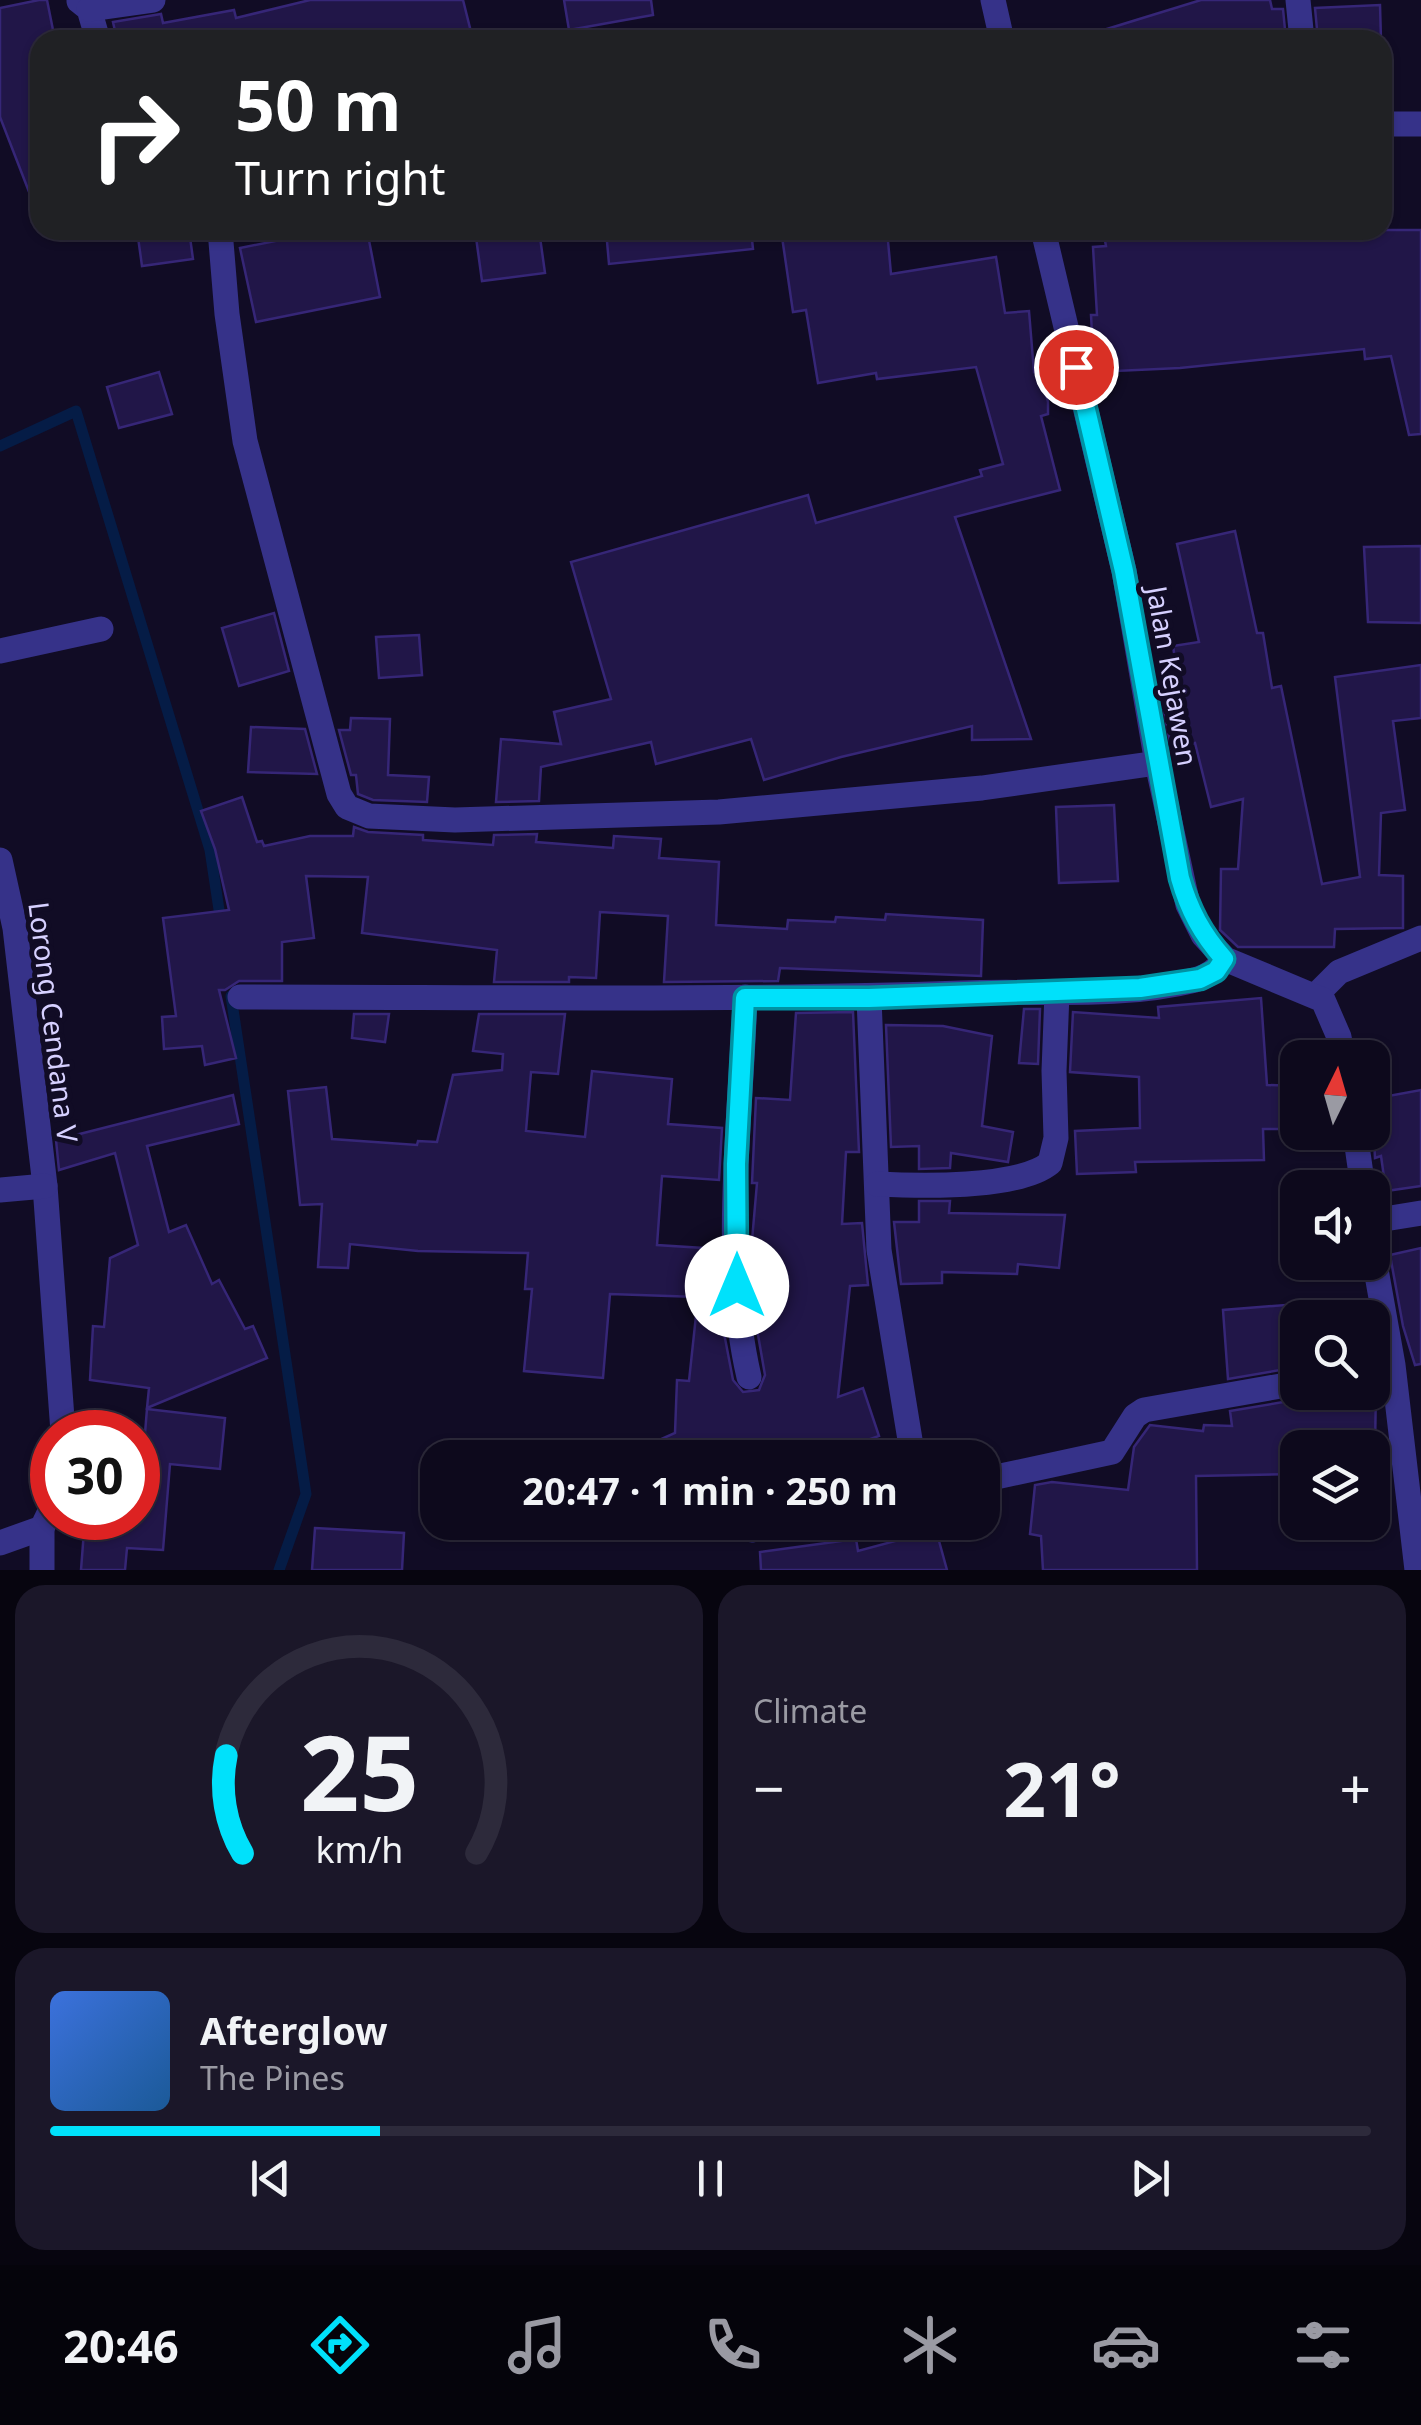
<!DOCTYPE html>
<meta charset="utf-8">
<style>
:root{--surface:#0d091c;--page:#1b1729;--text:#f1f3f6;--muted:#9a9aa3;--line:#2d2a3b;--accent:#00e1fb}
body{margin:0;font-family:"Noto Sans",sans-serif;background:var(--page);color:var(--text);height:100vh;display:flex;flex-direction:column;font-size:38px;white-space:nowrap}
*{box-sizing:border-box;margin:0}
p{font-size:32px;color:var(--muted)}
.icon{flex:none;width:55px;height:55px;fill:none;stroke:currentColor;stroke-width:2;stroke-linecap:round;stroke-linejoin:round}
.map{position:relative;height:1570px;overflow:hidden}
.details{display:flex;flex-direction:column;gap:15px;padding:15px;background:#07050f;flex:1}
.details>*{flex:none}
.banner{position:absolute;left:30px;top:30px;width:1362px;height:210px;border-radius:30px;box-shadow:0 2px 8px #0004,0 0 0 2px var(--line);background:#202124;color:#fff;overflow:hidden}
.needle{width:65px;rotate:5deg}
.fabs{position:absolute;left:1280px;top:1040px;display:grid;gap:20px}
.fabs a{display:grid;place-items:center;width:110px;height:110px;border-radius:20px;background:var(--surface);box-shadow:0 2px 8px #0004,0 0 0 2px var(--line);font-size:50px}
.speed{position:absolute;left:30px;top:1410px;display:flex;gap:20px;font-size:50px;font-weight:700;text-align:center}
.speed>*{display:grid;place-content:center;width:130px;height:130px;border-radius:50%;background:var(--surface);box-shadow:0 2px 8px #0004,0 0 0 2px var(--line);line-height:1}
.speed .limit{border:15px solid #d22;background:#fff;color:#111}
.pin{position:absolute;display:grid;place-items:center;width:85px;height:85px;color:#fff;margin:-42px;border:5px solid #fff;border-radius:50%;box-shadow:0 2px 10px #0007}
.me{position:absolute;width:110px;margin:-55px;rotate:0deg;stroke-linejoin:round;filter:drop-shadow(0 0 8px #0008)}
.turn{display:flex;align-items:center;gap:35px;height:210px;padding:0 40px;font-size:45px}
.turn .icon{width:130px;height:130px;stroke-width:2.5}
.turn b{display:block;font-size:70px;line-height:85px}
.big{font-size:75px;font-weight:700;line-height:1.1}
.details .tile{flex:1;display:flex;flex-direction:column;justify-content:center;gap:15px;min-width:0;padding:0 35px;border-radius:30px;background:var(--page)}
.details .dial{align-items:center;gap:0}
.dial svg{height:260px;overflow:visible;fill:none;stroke:var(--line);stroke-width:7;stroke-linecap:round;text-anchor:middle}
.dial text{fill:var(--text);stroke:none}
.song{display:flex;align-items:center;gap:30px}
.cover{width:120px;height:120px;border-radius:15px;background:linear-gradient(135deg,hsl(220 70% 55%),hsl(210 70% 35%))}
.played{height:10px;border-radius:5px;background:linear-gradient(90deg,var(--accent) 25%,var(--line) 25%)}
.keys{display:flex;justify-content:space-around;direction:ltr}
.heat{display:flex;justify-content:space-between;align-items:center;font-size:55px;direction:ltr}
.details .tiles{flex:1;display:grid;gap:15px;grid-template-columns:1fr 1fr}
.tile:last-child{grid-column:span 2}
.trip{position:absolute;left:420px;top:1440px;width:580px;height:100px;border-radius:30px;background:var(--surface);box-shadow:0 2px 8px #0004,0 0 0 2px var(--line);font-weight:700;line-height:100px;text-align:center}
.dock{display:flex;height:160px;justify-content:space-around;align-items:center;background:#05040b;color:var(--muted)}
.dock .icon{width:70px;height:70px}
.dock .current{color:var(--accent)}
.dock b{font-size:45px;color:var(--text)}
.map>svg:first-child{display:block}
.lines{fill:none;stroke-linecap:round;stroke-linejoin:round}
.stream{stroke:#051c46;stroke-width:11}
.building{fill:#211648;stroke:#362677;stroke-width:2.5}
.minor{stroke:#363289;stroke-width:25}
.tertiary{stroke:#363289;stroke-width:25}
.route-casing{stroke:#0092a3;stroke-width:25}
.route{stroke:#00e1fb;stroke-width:18}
.labels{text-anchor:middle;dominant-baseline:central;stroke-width:10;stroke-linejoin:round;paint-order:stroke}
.street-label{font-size:28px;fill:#d6d0ff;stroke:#110c25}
</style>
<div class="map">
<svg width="1421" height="1570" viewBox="0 0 1421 1570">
<rect width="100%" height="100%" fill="#110c25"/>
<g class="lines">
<g class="stream">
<path d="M0 446 76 411 210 850 221 923"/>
<path d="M231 996 306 1494 279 1570"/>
</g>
</g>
<g class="building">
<path d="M39 0H47L55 40H40L38 215 0 117V8Z"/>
<path d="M310 0H463L473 40H117L113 22 161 14 163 23 234 10 236 18Z"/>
<path d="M564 0H651L653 15 569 30Z"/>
<path d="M1201 0H1270L1272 9H1283L1286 40H1095L1094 33Z"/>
<path d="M1380 5 1381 40H1318L1315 8Z"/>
<path d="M137 230H189L193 259 142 266Z"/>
<path d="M331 230H367L380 297 256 322 240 248Z"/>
<path d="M475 230H539L545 273 482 281Z"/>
<path d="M606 230H751L753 249 609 264Z"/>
<path d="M781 230H887L891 274 996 257 1005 313 1029 311 1034 372 1040 371 1048 402V414L1041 416 1060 490 955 517 1031 739 972 740V726L841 757 764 780 751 739 656 764 651 742 541 767 539 801 496 802 501 739 561 744 554 712 611 699 571 562 808 495 816 523 982 476 980 470 1003 464 976 367 877 379 876 373 818 383 806 310 793 312Z"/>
<path d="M1103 230H1421V434L1409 435 1391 356 1365 359 1364 349 1180 368 1094 372 1091 315H1097L1093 247 1106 246Z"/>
<path d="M159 372 172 414 119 428 107 387Z"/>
<path d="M1235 531 1257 633H1263L1272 688 1281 686 1322 884 1360 877 1335 677 1421 665V718L1393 721 1405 810 1381 813 1379 875 1403 876V928L1335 929 1334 947H1238L1220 930 1221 869H1238L1243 799 1211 807 1195 743 1171 748 1164 710 1182 706 1173 646 1199 642 1177 544Z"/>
<path d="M1421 546V623L1368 622 1364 547Z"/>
<path d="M274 613 289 671 239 686 222 628Z"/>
<path d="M419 635 422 675 379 678 376 637Z"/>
<path d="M351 718 390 719 388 775 429 777 427 802 373 800 358 794 356 775H351L339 730H350Z"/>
<path d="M251 727 305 729 317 774 248 772Z"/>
<path d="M242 797 257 842 262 841 264 846 310 836H353L354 827 368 832 423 835V840L493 845 494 835 537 834 536 842 613 848 614 836 661 839 659 858 719 862 716 925 787 929 788 920 835 922 836 917 885 920 886 914 983 920 981 976 780 968 778 981 664 982 668 916 600 912 596 978 569 977V982H494L497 950 362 933 368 877 306 876 314 938 282 942V981H239L225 990H219L236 1058 205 1065 202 1046 164 1049 162 1017 176 1016 163 918 229 910 215 849 201 811Z"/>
<path d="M1114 805 1118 881 1059 883 1056 807Z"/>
<path d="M1261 998 1267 1085 1298 1086V1129H1263L1264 1160 1135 1162 1136 1172 1077 1174 1075 1131 1140 1128 1139 1077 1070 1072 1073 1012 1159 1018 1158 1007Z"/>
<path d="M1024 1009H1040L1038 1064 1019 1063Z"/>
<path d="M853 1012 859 1152H846L842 1224 862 1223 868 1285 850 1286 838 1397 863 1388 879 1436 816 1458H619L675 1433 677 1380 689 1381 698 1297 610 1294 603 1378 524 1371 532 1289H525L528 1253 418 1251 350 1244 348 1268 318 1267 322 1204 300 1205 288 1091 326 1087 332 1139 417 1145 418 1141 437 1142 453 1075 502 1070 503 1054 473 1051 479 1014H565L558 1074 531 1072 526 1131 585 1137 592 1071 672 1079 668 1124 722 1128 719 1180 662 1176 657 1245 719 1249 724 1333 733 1380 743 1392 759 1390 765 1375 757 1329 751 1252 757 1183H752L756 1098 790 1100 796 1013Z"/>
<path d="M354 1014H389L385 1042 352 1038Z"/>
<path d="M886 1025 943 1026 992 1036 982 1126 1013 1132 1008 1162 951 1153 950 1168 919 1169V1146L891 1147Z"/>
<path d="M1421 1090V1186L1386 1191 1381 1156 1375 1158 1372 1099Z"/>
<path d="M233 1095 239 1124 147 1146 169 1232 186 1225 212 1284 219 1280 245 1329 253 1326 267 1358 147 1408 149 1388 90 1380 93 1326 104 1327 110 1258 138 1245 115 1153 59 1170 56 1140Z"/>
<path d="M919 1201H950L949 1213 1065 1215 1059 1268 1018 1264 1017 1274 942 1272V1283L901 1284 894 1222H919Z"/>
<path d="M1421 1248V1364L1415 1365 1403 1326 1390 1255Z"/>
<path d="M1298 1304V1367L1228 1379 1223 1310Z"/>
<path d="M1372 1387H1376L1375 1448H1298V1474L1196 1476 1197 1570H1043L1041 1536 1030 1534 1035 1485 1052 1482 1128 1490 1134 1447 1150 1425 1203 1431 1204 1425 1232 1426 1230 1411 1301 1399 1310 1394 1372 1392Z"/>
<path d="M147 1409 225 1418 220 1469 170 1464 163 1550 127 1548 125 1570H81L85 1518H138Z"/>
<path d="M315 1528 404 1533 402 1570H312Z"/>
<path d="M936 1530 947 1570H761L760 1552 856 1539 858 1551Z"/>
</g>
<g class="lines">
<g class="minor">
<path d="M993 0 1002 40"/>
<path d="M1298 0 1302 40"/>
<path d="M79 1 89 9 98 40"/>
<path d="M89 9 153 0"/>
<path d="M220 230 227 314 245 441 339 794 347 807 369 816 455 820 719 812 982 788 1157 763"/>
<path d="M0 651 101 629"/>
<path d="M0 860 15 928 45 1186 63 1432"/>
<path d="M1316 995 1339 972 1421 938"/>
<path d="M240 997C480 997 721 1001 961 993 1038 990 1119 999 1195 980 1209 976 1216 970 1225 959"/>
<path d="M745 997C741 1121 721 1256 749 1377"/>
<path d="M869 998 879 1250 913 1458"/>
<path d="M877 1184C917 1186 1018 1189 1050 1163L1056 1138 1054 1071 1057 993"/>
<path d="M0 1190 45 1186"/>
<path d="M1372 1221 1421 1213"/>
<path d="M982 1480 1112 1452 1135 1416 1144 1410 1298 1383"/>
<path d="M752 1530 788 1522"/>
<path d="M0 1543 42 1528 52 1507"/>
<path d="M42 1570V1528"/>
</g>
<g class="tertiary">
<path d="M1382 124H1421"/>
<path d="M1043 230 1124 571 1157 763 1188 905 1203 935 1225 959 1323 1000 1339 1037 1343 1058"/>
<path d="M1355 1132 1363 1188"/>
<path d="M1372 1247 1393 1365 1417 1570"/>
</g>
</g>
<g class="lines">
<g class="route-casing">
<path id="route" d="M737 1286 736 1164 745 998H869L1140 988 1200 979 1216 971 1224 959C1202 934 1189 910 1180 878L1124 571 1076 367"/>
</g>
<use href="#route" class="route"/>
</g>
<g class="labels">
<g class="street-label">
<text transform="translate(1173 676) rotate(80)">Jalan Kejawen</text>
<text transform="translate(54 1022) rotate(83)">Lorong Cendana V</text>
</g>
</g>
</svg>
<div class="fabs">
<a><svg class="needle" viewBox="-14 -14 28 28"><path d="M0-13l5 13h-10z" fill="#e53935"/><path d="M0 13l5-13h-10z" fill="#9a9aa3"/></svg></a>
<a><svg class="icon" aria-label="sound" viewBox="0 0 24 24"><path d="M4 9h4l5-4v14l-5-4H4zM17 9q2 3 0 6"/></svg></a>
<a><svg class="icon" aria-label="search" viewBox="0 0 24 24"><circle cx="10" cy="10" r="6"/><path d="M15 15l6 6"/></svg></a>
<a><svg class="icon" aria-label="layers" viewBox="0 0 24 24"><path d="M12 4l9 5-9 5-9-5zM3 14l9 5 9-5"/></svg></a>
</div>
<div class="speed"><div class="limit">30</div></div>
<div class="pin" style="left:1076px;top:367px;background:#d93025"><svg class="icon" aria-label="arrive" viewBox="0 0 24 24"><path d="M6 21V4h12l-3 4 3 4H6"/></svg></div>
<svg class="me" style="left:737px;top:1286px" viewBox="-20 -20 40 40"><circle r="19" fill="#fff"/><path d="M0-13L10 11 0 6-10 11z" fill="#00e1fb"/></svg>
<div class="trip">20:47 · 1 min · 250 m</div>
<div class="banner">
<div class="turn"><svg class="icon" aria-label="right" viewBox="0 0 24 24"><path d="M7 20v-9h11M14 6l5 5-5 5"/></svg><div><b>50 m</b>Turn right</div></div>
</div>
</div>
<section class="details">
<div class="tiles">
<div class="tile dial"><svg viewBox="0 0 100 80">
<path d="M14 69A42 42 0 1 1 86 69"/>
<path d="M14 69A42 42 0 0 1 9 39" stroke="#00e1fb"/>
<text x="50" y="56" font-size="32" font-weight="700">25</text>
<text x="50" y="72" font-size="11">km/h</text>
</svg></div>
<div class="tile"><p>Climate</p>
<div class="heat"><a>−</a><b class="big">21°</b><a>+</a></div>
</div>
<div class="tile">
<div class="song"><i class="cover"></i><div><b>Afterglow</b><p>The Pines</p></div></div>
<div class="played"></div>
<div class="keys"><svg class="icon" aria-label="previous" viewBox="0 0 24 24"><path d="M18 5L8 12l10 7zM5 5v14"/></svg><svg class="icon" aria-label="pause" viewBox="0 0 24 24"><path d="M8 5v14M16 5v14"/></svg><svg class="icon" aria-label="next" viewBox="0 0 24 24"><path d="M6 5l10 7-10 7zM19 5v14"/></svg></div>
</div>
</div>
</section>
<nav class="dock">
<b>20:46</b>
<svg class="icon current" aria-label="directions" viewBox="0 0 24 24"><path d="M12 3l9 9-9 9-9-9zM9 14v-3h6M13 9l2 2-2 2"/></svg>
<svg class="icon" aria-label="music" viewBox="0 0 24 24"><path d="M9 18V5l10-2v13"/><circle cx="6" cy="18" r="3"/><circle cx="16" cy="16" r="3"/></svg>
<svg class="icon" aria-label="phone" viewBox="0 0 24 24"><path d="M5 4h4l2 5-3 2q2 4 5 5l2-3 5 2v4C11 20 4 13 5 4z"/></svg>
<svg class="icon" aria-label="climate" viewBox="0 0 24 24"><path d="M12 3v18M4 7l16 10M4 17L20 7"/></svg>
<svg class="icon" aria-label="car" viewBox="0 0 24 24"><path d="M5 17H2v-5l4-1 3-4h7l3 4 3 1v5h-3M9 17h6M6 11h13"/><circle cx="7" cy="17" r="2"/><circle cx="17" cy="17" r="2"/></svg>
<svg class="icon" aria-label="filters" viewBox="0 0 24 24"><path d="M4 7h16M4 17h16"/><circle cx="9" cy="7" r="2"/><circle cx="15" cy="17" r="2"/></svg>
</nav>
